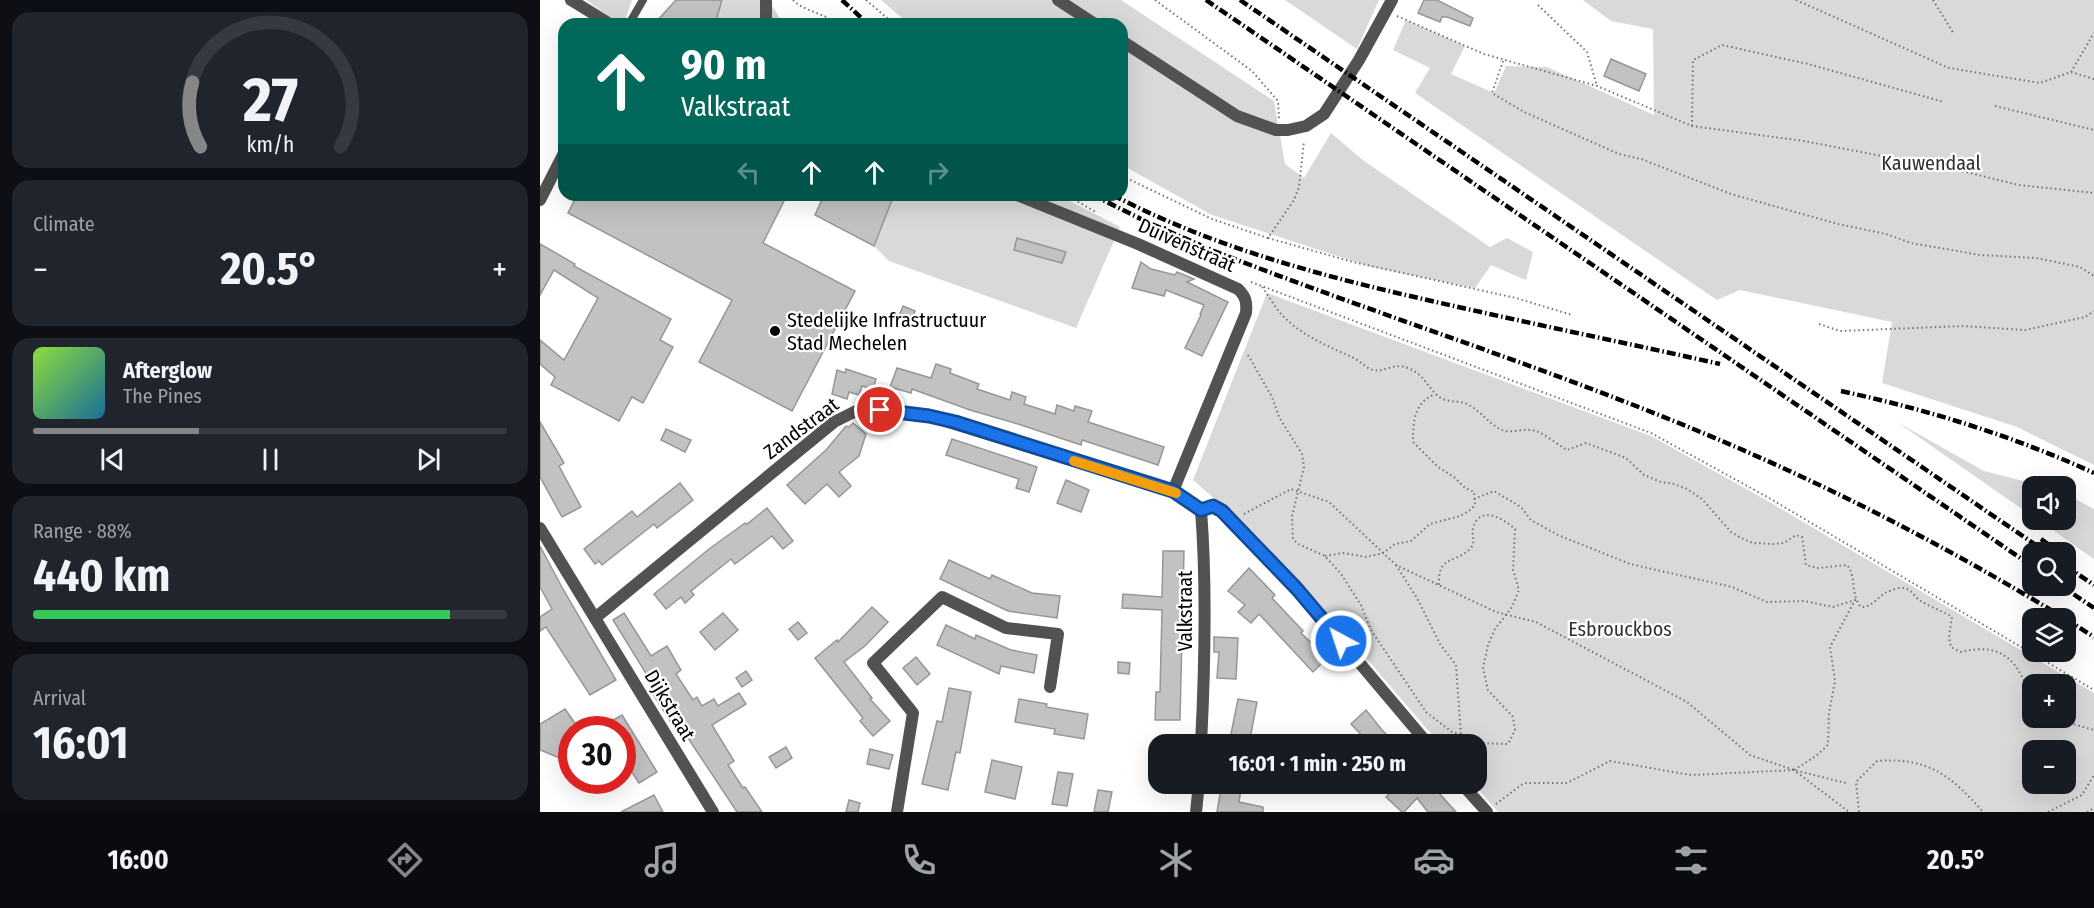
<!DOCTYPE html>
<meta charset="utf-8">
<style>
:root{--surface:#171b24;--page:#20242c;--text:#f1f3f6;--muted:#9ea1a6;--line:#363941;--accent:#858687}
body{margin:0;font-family:"Fira Sans Condensed",sans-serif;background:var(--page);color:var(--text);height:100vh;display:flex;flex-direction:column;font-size:22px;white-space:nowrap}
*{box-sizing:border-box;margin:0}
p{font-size:20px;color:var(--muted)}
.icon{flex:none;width:33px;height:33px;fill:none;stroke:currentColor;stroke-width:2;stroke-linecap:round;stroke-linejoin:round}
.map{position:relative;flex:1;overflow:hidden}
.details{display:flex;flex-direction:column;gap:12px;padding:12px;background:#0d0f14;width:540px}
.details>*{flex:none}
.banner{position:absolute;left:18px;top:18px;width:570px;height:183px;border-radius:18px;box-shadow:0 6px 24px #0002;background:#00695c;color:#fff;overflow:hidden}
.controls{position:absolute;left:1482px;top:476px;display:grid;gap:12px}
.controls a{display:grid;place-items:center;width:54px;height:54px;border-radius:12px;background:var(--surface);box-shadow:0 6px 24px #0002;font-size:30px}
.speed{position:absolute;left:18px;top:716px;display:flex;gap:12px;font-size:30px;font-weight:700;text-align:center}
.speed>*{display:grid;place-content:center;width:78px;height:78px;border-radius:50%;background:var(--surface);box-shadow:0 6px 24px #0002;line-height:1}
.speed .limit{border:9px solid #d22;background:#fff;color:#111}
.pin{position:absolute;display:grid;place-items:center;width:51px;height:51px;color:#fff;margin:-26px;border:3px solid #fff;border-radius:50%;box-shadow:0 2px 6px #0007}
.me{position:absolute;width:66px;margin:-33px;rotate:320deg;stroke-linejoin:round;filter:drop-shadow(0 0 4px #0008)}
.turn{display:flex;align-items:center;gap:21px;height:126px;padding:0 24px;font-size:27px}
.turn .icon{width:78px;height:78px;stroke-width:2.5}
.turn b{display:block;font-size:42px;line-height:51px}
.lanes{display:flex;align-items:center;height:57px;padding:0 24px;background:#0003;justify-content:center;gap:30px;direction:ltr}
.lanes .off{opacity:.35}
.big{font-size:45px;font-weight:700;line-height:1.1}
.details .tile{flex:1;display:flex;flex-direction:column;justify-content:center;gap:9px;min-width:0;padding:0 21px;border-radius:18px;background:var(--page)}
.details .dial{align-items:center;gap:0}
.dial svg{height:156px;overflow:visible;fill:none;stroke:var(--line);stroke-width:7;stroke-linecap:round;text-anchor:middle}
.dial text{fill:var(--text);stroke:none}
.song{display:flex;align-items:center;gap:18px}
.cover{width:72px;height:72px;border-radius:9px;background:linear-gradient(135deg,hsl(90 70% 55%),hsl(200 70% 35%))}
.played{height:6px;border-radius:3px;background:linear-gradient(90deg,var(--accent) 35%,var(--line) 35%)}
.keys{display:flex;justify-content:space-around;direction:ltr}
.heat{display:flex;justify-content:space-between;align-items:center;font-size:33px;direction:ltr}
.charge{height:9px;border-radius:4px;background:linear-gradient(90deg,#34c759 88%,var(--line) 0)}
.trip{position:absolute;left:608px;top:734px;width:339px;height:60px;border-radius:18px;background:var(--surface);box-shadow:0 6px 24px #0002;font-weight:700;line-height:60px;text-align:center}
.menu{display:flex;height:96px;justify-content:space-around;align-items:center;background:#090b0e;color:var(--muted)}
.menu .icon{width:42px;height:42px}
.menu .active{color:var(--accent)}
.menu b{font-size:27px;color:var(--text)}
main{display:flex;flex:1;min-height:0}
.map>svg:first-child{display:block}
.green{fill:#d9d9d9;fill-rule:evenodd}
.building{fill:#c2c2c2;stroke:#969696;stroke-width:1.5}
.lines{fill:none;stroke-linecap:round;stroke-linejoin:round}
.path{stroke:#747474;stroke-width:2;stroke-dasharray:1.5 3;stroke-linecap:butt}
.lane{stroke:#525252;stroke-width:8}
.street{stroke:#525252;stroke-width:12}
.rail{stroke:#000;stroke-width:4.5;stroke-dasharray:9 3 1.5 3;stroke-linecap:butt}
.route-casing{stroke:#114b97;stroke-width:15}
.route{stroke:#1a73e8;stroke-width:10}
.slow{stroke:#f59e0b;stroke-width:10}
.poi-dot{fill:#000;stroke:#fff;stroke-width:2}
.labels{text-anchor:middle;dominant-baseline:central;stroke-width:4.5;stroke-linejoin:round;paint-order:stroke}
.park-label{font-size:20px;fill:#303030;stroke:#fff}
.street-label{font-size:20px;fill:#000;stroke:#fff}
.poi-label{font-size:20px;fill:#000;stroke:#fff;text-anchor:start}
</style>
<main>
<section class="details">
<div class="tile dial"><svg viewBox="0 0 100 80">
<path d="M14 69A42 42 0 1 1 86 69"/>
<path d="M14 69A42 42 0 0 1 10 36" stroke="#858687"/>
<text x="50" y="56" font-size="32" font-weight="700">27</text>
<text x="50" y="72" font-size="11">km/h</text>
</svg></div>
<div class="tile"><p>Climate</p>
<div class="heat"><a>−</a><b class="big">20.5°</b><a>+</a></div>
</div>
<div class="tile">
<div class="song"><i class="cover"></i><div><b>Afterglow</b><p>The Pines</p></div></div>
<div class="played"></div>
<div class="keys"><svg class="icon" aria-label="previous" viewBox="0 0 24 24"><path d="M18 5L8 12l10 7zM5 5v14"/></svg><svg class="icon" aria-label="pause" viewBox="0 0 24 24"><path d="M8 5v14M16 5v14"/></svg><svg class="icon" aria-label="next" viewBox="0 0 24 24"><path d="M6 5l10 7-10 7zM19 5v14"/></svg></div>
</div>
<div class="tile"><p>Range · 88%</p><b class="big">440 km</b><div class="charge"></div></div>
<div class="tile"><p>Arrival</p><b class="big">16:01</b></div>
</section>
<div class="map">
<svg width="1554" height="812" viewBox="0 0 1554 812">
<rect width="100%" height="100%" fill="#fff"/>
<g class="green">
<path d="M46 0H92L85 20 71 18Z"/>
<path d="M182 0H228L244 24H175Z"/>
<path d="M341 0H581L734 101 745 164 764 178 791 133 824 161 950 247 967 238 993 252 986 280 951 265 935 288 831 267 672 215 582 165V24H369Z"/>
<path d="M745 0H839L817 49Z"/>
<path d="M1043 0H1554V465L1477 427 1342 383 1352 322 1200 290 1177 300 875 93 890 68 853 50 866 20 925 46 911 74 954 93 966 66 1007 67 1114 115 1113 29 1071 21Z"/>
<path d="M354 195H518L580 227 536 328 349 261 334 246Z"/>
<path d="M727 293 1111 436 1226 500 1554 693V812H958L933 783H936V744H900C821 653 745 559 653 480ZM1492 684H1526V717H1492ZM1492 750H1526V783H1492Z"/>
<path d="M1357 422 1444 471 1503 486H1492V516Z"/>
<path d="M1526 494 1554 509V559L1497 519H1526Z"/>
</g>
<g class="building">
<path d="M136 0H182L175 24H114Z"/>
<path d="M884 0H897L933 18 930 26 907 17H902L900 22 878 13Z"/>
<path d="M1071 59 1106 74 1099 91 1064 76Z"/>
<path d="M37 195H247L223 243 315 291 252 411 159 362 192 300 28 213Z"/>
<path d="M284 195H354L334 246 275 215Z"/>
<path d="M477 238 526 252 522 263 474 250Z"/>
<path d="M0 244 35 264 34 266 131 319 120 340 133 347 103 403 92 397 79 421 11 385 15 377 0 364V340L24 360 58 298 14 270 0 295Z"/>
<path d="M601 262 611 269 635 275 637 272 654 279 647 282 688 302 662 356 645 348 661 315 660 314 664 305 626 290 624 296 592 288Z"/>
<path d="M363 306 375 311 371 323 358 318Z"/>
<path d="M396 364 411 369 410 373 439 384 437 389 470 400 472 392 486 397 484 404 515 414 517 405 534 411 535 406 552 411 548 422 624 447 618 465 542 440 541 445 478 424 430 410 372 389 371 393 350 387 357 368 391 378Z"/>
<path d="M306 369 336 379 333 389 322 386 319 395 309 392 307 399 292 394 297 370 305 373Z"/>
<path d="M0 422 24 463 19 466 41 507 22 517 0 477Z"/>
<path d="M313 423 326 434 319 456 299 472 311 486 299 497 287 484 265 504 247 485 286 450 306 426 309 427Z"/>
<path d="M126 429 151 440 145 452 121 440Z"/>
<path d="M412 439 497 467 489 492 476 488 479 479 406 455Z"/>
<path d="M526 480 549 490 541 512 517 503Z"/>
<path d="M140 483 153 500 117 528 114 524 62 565 59 561 55 564 44 549 92 511 97 517Z"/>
<path d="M227 508 253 541 243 549 232 536 195 564 191 559 151 591 154 595 145 603 141 597 126 609 114 594 169 549 205 523 207 524Z"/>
<path d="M0 546 24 591 76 680 50 695 6 627 0 631V617L12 609 0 587Z"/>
<path d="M623 551H644L640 720H615L616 692H620L622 610 582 608 583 594 622 597Z"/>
<path d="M409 560 450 579 452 575 492 593 520 596 517 618 468 611 400 579Z"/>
<path d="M709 568 735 595 732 598 763 631 761 633 787 658 773 672 719 614 711 623 698 612 705 605 688 591Z"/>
<path d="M332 607 348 622 325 646 304 662 332 698 330 699 350 721 333 736 320 721 323 718 275 658 297 640 298 642Z"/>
<path d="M84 613 111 656 127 646 141 670 136 674 153 700 157 697 162 706 174 699 178 706 199 693 206 704 172 725 194 761 188 765 203 788 205 787 222 812H197L142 729 137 732 111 691 115 688 73 620Z"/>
<path d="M183 613 198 630 175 650 160 632Z"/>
<path d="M258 622 267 633 258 640 249 629Z"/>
<path d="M406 625 435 639 436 635 471 650 497 655 494 673 461 666 459 674 397 645Z"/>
<path d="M674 637 698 638 696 679 677 678 679 652H674Z"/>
<path d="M376 657 390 674 377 685 363 668Z"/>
<path d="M578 662 590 663 589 674 578 673Z"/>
<path d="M206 671 212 680 202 687 196 678Z"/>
<path d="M409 688 431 692 420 753 416 752 408 790 382 784 397 721 402 722Z"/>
<path d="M479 699 507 704 506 707 548 714 544 739 514 734 515 729 475 722Z"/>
<path d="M698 699 717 702 709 744H689Z"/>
<path d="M25 709 39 729H32V763L0 750V724Z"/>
<path d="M826 710 842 730 856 744H830L811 724Z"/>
<path d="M82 715 117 772 99 783 82 757V729H57Z"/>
<path d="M246 747 252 758 236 768 229 757Z"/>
<path d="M330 749 353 755 349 769 327 764Z"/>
<path d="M452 760 482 767 475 799 445 792Z"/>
<path d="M518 772 533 774 527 806 512 804Z"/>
<path d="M682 783H702L699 802 723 807V812H677Z"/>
<path d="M860 783H890L916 812H888L877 798 864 812H862L846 797Z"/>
<path d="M558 790 572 792 568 812H554Z"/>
<path d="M114 795 123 812H81Z"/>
<path d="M309 800 320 803 318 812H306Z"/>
</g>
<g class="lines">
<g class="path">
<path d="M253 0C265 12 283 12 296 24"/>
<path d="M326 0 354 24"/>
<path d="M615 0 712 71 738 101 739 118"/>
<path d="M1256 0 1409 68 1500 83 1531 72 1554 33"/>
<path d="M1393 0 1414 34"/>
<path d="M998 5 1047 52 1057 86"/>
<path d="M857 16 944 54 1057 86 1152 126 1264 141 1430 173 1479 185 1554 193"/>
<path d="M963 61 952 93 984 112 1079 154 1101 159 1191 194 1298 224 1346 234 1371 243 1440 255 1496 258 1540 267 1554 276"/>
<path d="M1531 72 1554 79"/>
<path d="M1455 106 1554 130"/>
<path d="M1152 126 1153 60 1182 45 1268 64 1404 102"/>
<path d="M582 176 672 219 728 238 754 200 759 187 764 141"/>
<path d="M526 195 556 212"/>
<path d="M728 238 813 262 976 298 1032 315"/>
<path d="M711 282 1111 433 1229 498 1554 690"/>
<path d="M722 287C729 296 735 308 743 316 762 336 790 347 814 358 821 362 826 368 833 370 845 373 852 362 868 368 887 376 887 389 901 398 909 403 919 400 927 404 940 410 948 423 960 429 971 435 983 427 996 431 1006 435 1017 444 1027 450L1046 443 1086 458 1104 475 1121 482 1134 484 1147 489 1162 499 1191 532 1201 538 1213 543 1234 544 1244 543 1256 535 1262 537 1266 565 1278 568 1307 565C1317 577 1310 595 1321 607 1332 607 1337 598 1345 593 1350 591 1358 587 1363 588 1371 589 1373 595 1378 599 1387 606 1401 610 1412 617L1409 637 1411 647 1421 652C1465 641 1480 664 1492 702"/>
<path d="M1279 324 1300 331 1423 326 1485 330 1545 317 1554 311"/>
<path d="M708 355 732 397 739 417 762 454 764 467 752 516 753 539 758 544 785 556 801 574 821 605 831 630 886 712 912 732 921 735"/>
<path d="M934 499 954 491 981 507 991 520 1018 535 1090 564 1192 587 1227 602 1264 601 1293 607 1315 600 1290 647 1295 681 1289 713 1288 745 1276 756 1254 770"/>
<path d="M704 514 751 489 789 502 856 565 956 612 996 622 1147 702 1210 755 1254 770 1306 783"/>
<path d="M785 556 803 553 826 557 843 553 855 544 871 541 890 524 920 516 932 509 935 503 934 492 925 488 914 477 898 467 873 442C873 421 874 403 895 394"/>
<path d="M856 565 877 598 900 644 916 665 921 735 933 743 968 744 975 730 973 717 948 690 943 668 948 645 955 629 972 607 979 590 973 570 975 529C964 519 940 504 933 528 931 536 937 543 929 550 912 564 898 556 899 585"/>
<path d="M1508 717 1554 730"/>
<path d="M956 804 984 783H1027L1070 761 1151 775 1254 770 1309 812"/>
<path d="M1319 812 1316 782 1337 761C1387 757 1411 775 1443 812"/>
<path d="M1508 812 1542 795 1554 775"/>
<path d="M1547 812 1554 808"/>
</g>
<path class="lane" d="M89 24 103 0"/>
<g class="street">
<path d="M31 0 70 24"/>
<path d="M226 0V24"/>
<path d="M518 0 555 24"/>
<path d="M582 41 697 116 736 130H748L766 126 784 114 819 60 852 0"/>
<path d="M477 195 598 244 698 289C706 297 707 302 706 313L633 491"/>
<path d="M0 200 24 153"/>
<path d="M661 510 673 506 682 511 757 589 888 744"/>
<path d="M0 528 173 812"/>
<path d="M55 618 294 422 316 411 340 410 389 416 633 491 661 510C667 588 665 666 661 744"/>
<path d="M921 783 947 812"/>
<path d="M357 812 373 713 333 663 402 597 466 628 518 634 510 687"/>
<path d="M656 812 659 783"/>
</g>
<g class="rail">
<path d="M302 0 328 24"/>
<path d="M666 0 1492 566"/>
<path d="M700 0 1506 552"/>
<path d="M553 195 607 222 674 251C830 312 990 362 1146 426 1276 479 1403 544 1524 618"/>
<path d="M573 195C680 251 797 280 914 306 1002 326 1091 344 1180 364"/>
<path d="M1301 391C1389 410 1473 436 1554 473"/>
<path d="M1501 539 1519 552"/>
<path d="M1526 566 1554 585"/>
<path d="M1520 585 1554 608"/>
<path d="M1526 619 1554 637"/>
</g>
</g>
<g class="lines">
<g class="route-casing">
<path id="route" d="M340 410 389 416 415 422 633 491 661 510 673 506 682 511 757 589 801 641"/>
</g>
<use href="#route" class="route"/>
<path class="slow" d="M534 461 636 493"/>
</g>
<circle class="poi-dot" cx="235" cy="331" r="6"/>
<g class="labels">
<g class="park-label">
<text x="1391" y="163">Kauwendaal</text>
<text x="1080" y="629">Esbrouckbos</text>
</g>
<g class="street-label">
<text transform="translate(647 245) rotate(24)">Duivenstraat</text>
<text transform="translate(261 428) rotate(-37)">Zandstraat</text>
<text transform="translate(645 611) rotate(-90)">Valkstraat</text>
<text transform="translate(130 705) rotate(59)">Dijkstraat</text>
</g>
<g class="poi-label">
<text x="247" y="320">Stedelijke Infrastructuur<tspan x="247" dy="23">Stad Mechelen</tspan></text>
</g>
</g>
</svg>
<div class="controls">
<a><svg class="icon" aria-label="sound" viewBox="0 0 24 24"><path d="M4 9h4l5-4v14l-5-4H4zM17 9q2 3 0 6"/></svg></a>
<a><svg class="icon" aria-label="search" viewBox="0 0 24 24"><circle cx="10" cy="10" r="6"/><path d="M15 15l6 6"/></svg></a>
<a><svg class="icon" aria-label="layers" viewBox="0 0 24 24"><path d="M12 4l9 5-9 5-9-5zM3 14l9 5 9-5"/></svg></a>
<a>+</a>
<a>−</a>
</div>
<div class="speed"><div class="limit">30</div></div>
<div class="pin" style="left:340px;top:410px;background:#d93025"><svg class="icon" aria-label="arrive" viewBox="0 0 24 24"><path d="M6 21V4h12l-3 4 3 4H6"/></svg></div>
<svg class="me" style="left:801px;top:641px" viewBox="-20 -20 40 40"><circle r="17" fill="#1a73e8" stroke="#fff" stroke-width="3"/><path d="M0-11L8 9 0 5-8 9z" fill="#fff"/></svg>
<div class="trip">16:01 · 1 min · 250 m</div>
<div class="banner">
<div class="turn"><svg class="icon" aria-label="ahead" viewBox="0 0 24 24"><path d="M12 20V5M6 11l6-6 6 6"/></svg><div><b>90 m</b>Valkstraat</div></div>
<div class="lanes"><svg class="icon off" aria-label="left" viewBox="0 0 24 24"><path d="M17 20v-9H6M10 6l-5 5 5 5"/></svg><svg class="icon" aria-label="ahead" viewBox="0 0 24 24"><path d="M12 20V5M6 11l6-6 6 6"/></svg><svg class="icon" aria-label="ahead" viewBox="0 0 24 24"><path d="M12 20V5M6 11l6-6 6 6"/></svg><svg class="icon off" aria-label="right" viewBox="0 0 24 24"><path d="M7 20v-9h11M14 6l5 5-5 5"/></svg></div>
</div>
</div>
</main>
<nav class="menu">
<b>16:00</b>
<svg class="icon active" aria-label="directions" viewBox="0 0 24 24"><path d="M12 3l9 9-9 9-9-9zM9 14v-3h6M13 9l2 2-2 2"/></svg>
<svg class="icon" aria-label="music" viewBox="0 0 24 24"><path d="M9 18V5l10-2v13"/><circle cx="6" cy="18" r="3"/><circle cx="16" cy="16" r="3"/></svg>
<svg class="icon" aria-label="phone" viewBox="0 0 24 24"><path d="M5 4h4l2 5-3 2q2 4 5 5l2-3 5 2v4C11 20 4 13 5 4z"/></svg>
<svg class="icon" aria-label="climate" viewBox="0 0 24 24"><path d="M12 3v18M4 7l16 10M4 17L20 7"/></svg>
<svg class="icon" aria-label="car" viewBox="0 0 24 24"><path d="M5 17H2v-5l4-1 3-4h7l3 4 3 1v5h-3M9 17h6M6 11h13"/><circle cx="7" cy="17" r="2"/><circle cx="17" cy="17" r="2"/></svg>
<svg class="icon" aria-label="filters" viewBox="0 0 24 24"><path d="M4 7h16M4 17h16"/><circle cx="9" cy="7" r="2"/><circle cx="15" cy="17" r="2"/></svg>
<b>20.5°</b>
</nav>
